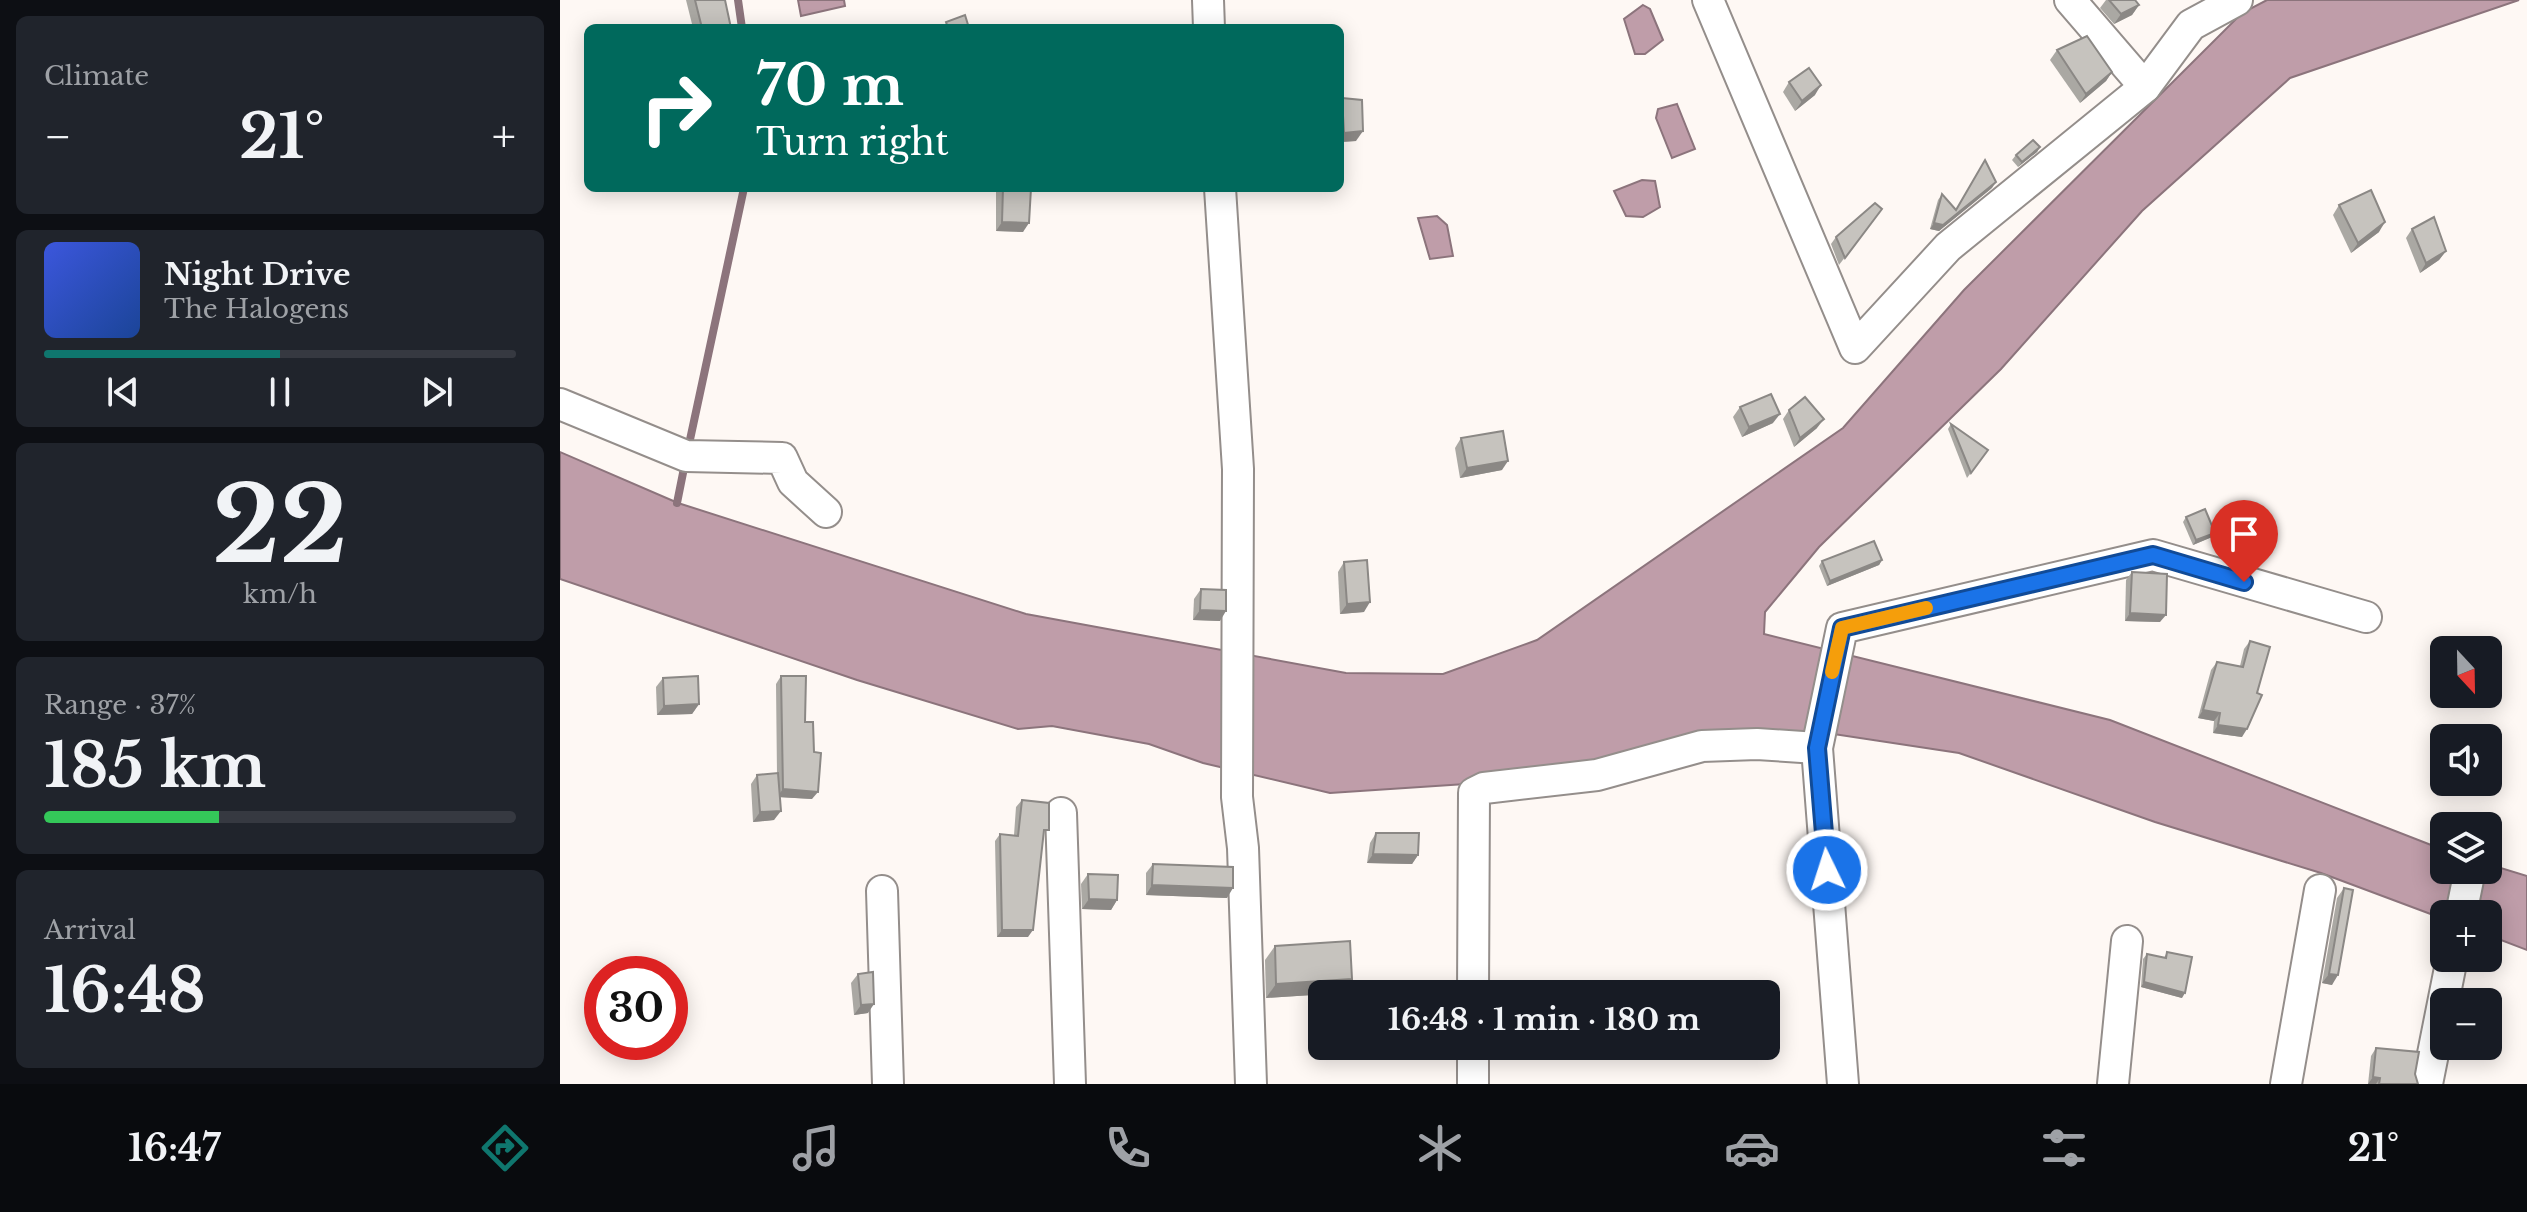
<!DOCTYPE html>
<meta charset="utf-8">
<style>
:root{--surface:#171b24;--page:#20242c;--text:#f1f3f6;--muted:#9ea1a6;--line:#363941;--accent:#0f766e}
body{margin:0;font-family:"Libre Baskerville",serif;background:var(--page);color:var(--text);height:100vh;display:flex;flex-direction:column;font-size:30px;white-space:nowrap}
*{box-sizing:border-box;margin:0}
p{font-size:26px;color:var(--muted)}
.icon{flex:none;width:44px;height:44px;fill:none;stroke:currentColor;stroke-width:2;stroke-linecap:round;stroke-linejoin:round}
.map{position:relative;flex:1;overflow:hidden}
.sheet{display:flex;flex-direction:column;gap:16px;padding:16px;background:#0d0f14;width:560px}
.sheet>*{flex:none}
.banner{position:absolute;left:24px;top:24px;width:760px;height:168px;border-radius:12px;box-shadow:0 4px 20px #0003;background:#00695c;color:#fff;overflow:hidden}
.needle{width:52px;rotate:158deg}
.tools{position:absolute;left:1870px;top:636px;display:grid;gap:16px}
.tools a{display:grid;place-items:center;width:72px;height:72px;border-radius:12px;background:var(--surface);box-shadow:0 4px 20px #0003;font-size:40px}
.speed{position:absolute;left:24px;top:956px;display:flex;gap:16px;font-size:40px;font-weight:700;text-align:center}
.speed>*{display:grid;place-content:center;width:104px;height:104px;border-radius:50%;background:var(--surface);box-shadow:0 4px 20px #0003;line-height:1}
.speed .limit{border:12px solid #d22;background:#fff;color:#111}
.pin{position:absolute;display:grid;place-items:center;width:68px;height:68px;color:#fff;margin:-82px -34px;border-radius:50% 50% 50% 0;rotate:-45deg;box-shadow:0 0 8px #0007}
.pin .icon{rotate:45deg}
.me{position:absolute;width:88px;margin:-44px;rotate:356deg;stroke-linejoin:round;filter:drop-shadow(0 0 6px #0008)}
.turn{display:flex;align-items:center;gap:28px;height:168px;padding:0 40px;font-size:36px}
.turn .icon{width:104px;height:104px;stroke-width:2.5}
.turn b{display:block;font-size:56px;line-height:68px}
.big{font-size:60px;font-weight:800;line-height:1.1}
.sheet .card{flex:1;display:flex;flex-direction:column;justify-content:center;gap:12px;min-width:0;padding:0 28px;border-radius:12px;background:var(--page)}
.sheet .dial{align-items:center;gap:0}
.dial b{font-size:104px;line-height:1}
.song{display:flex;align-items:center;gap:24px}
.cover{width:96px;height:96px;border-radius:12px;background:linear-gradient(135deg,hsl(230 70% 55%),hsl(220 70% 35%))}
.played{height:8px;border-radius:4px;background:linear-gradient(90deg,var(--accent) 50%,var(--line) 50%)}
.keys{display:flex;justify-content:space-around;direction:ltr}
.heat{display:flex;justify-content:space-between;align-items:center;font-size:44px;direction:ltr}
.charge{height:12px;border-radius:6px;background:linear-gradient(90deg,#34c759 37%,var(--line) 0)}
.trip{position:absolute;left:748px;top:980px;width:472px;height:80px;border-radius:12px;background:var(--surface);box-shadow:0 4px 20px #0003;font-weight:800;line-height:80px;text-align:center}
.tab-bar{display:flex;height:128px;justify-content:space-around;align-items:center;background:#090b0e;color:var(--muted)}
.tab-bar .icon{width:56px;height:56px}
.tab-bar .selected{color:var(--accent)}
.tab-bar b{font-size:36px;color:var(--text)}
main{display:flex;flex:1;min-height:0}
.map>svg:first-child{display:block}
.water{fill:#bf9da9;stroke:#8c747c;stroke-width:2}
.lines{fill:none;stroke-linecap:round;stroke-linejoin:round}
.stream{stroke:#8c747c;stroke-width:8}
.minor-casing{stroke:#948e8b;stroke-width:34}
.minor{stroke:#fff;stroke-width:30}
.wall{fill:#aaa8a3}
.shaded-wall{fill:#8b8885}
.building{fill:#c6c3be;stroke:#8b8885;stroke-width:2}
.route-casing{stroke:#114b97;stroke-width:20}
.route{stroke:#1a73e8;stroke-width:14}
.slow{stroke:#f59e0b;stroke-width:14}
</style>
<main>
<section class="sheet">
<div class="card"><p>Climate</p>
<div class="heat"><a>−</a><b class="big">21°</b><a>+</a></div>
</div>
<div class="card">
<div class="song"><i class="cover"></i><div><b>Night Drive</b><p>The Halogens</p></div></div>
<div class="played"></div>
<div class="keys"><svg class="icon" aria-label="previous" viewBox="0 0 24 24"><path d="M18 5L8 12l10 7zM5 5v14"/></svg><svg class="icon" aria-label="pause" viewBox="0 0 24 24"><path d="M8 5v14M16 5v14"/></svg><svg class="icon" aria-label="next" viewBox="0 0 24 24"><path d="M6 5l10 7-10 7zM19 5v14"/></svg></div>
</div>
<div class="card dial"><b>22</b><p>km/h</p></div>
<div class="card"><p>Range · 37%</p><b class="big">185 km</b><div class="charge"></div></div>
<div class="card"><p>Arrival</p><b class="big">16:48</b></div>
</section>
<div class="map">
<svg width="1967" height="1084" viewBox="0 0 1967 1084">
<rect width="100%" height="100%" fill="#fef8f4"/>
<g class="water">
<path d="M238 0H284L285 6 241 16Z"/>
<path d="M1707 0H1959L1730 78 1582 211 1441 369 1259 547 1205 612 1204 634 1550 720 1884 850V870H1928V864L1967 876V950L1928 935V914H1884V919L1761 873 1595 822 1399 753 1267 733 936 782 770 793 643 763 589 744 492 726 458 729 297 680 0 579V452L118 503 466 614 786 673 883 674 977 640 1283 428 1404 290 1682 13Z"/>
<path d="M1083 5 1090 9 1103 40 1085 54H1075L1064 19Z"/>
<path d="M1117 104 1135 149 1112 158 1096 118 1098 109Z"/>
<path d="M1082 180 1095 181 1100 207 1083 217 1066 216 1054 191Z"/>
<path d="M877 216 887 225 893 256 870 259 858 218Z"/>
</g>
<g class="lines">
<g class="stream">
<path d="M178 0 182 28"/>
<path d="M128 449 184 188"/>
<path d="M117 503 125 463"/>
</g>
<g class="minor-casing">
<g id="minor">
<path d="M648 0 649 28"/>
<path d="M1148 0 1295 348 1388 247 1585 87 1631 25 1677 0"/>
<path d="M1510 0 1585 87"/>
<path d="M660 188 678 469 677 797 683 848 691 1084"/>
<path d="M0 404 126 456 222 458 233 482 266 512"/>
<path d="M501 813 510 1084"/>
<path d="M322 891 328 1084"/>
<path d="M1901 914 1910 870"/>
<path d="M913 994 914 793 924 788 1037 775 1142 746 1197 744 1257 748"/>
<path d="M913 1084V1046"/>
<path d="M1283 1084 1257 748 1282 628 1593 555 1806 617"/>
<path d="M1553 1084 1567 941"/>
<path d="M1726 1084 1760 890"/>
<path d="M1867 1084 1892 958"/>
</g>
</g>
<use href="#minor" class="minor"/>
</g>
<g class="wall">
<path d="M126 0H165L171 28H133Z"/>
<path d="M1546 0H1575L1579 5 1572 15 1554 24 1540 8Z"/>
<path d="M1497 50 1552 72 1546 81 1520 103 1490 60Z"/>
<path d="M1229 82 1255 95 1235 111 1223 92Z"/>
<path d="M782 98 796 141 780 142V100Z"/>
<path d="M1480 147 1477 152 1458 167 1452 160 1456 155Z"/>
<path d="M436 188H471L463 232 436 231Z"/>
<path d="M1432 188 1379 231 1370 229 1378 200 1382 194 1395 209Z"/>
<path d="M1779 205 1819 232 1791 253 1773 215Z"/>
<path d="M1322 209 1279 265 1271 244 1276 237Z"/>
<path d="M1852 229 1886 251 1879 260 1860 273 1846 238Z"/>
<path d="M1180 407 1213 423 1182 437 1173 417Z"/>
<path d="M1229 410 1257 428 1234 447 1223 419Z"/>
<path d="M1391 424 1428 450 1407 478 1388 429Z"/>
<path d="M901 438 942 470 900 478 895 448Z"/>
<path d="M1626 517 1655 533 1652 537 1633 545 1623 522Z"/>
<path d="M1322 560 1319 565 1267 586 1259 566 1262 561Z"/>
<path d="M784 562 804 612 780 614 778 572Z"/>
<path d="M1572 572 1600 622 1565 621 1566 580Z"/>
<path d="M641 589 660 621 633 620 634 599Z"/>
<path d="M1690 641 1682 737 1653 733 1654 721 1638 718 1651 670 1657 662 1680 666 1684 649Z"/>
<path d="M221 676 245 722 252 799 220 797 214 820 193 822 191 784 197 775 217 774 216 684Z"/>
<path d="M103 678 139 704 132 714 97 715 96 687Z"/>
<path d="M462 800 483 837 468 937H437L435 841 440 834 454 835 456 807Z"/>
<path d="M816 833 858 855 852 864 807 863 810 843Z"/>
<path d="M593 864 667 898 586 895V873Z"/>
<path d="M528 874 557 900 551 910 522 909 521 884Z"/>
<path d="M1784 888 1772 985 1762 983 1777 898Z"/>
<path d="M715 946 783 993 706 998 705 960Z"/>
<path d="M1607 952 1622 998 1581 987 1583 959 1587 954 1604 958Z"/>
<path d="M298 974 308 1013 294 1015 291 983Z"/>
<path d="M1816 1048 1855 1074 1858 1084H1808L1811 1056Z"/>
</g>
<g class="shaded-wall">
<path d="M1579 5 1572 15 1554 24 1561 14Z"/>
<path d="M1552 72 1546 81 1520 103 1526 94Z"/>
<path d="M1261 85 1255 95 1235 111 1242 101Z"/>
<path d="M803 131 796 141 780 142V139L784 133Z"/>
<path d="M1480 147 1477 152 1458 167 1462 162Z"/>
<path d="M1436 182 1432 188 1379 231 1370 229 1374 223 1383 225Z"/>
<path d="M442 222 469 223 463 232 436 231Z"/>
<path d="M1825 222 1819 232 1791 253 1798 243Z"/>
<path d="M1886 251 1879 260 1860 273 1866 263Z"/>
<path d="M1220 414 1213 423 1182 437 1189 427Z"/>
<path d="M1264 419 1257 428 1234 447 1240 438Z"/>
<path d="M948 461 942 470 900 478 907 468Z"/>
<path d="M1655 533 1652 537 1633 545 1636 540Z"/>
<path d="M1322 560 1319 565 1267 586 1270 581Z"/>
<path d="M810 602 804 612 780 614 787 604Z"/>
<path d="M640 610 666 611 660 621 633 620Z"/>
<path d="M1570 613 1606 615 1600 622 1565 621Z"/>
<path d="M139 704 132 714 97 715 104 706Z"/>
<path d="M1643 710 1660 713 1654 721 1638 718Z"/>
<path d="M1658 725 1687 729 1682 737 1653 733Z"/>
<path d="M223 789 258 792 252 799 217 797Z"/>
<path d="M221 811 214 820 193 822 200 812Z"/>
<path d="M813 854 858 855 852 864 807 863Z"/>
<path d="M592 885 673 888 667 898 586 895Z"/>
<path d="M529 899 557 900 551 910 522 909Z"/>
<path d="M442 930H473L468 937H437Z"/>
<path d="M1769 974 1778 975 1772 985 1762 983Z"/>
<path d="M792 979 783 993 706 998 716 984Z"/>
<path d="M1584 982 1625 993 1622 998 1581 987Z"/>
<path d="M314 1004 308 1013 294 1015 301 1005Z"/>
<path d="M1813 1077 1820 1078 1816 1084H1808Z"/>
</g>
<g class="building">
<path d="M135 0H165L171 28H142Z"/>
<path d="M1549 0H1575L1579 5 1561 14Z"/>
<path d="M405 15 409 28H388L386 22Z"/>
<path d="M1527 36 1552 72 1526 94 1497 50Z"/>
<path d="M1249 68 1261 85 1242 101 1229 82Z"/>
<path d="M782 98 802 100 803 131 784 133Z"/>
<path d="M1473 140 1480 147 1462 162 1456 155Z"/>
<path d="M1425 160 1436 182 1383 225 1374 223 1382 194 1396 210Z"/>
<path d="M443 188H471L469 223 442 222Z"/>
<path d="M1811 190 1825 222 1798 243 1779 205Z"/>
<path d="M1315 203 1322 209 1285 258 1276 237Z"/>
<path d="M1874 217 1886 251 1866 263 1852 229Z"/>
<path d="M1211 394 1220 414 1189 427 1180 407Z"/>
<path d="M1245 397 1264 419 1240 438 1229 410Z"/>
<path d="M1391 424 1428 450 1411 473Z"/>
<path d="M943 431 948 461 907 468 901 438Z"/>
<path d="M1645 509 1655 533 1636 540 1626 517Z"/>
<path d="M1314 541 1322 560 1270 581 1262 561Z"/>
<path d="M807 560 810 602 787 604 784 562Z"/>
<path d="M1572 572 1607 574 1606 615 1570 613Z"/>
<path d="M641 589 666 590V611L640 610Z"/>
<path d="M1690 641 1710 647 1697 693 1702 695 1687 729 1658 725 1660 713 1643 710 1657 662 1683 667Z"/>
<path d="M138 676 139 704 104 706 103 678Z"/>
<path d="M221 676H246L245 722H253L254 752 261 753 258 792 223 789Z"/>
<path d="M218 773 221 811 200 812 197 775Z"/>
<path d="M462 800 489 803V830H484L473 930H442L440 834 458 836Z"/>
<path d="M816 833H859L858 855 813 854Z"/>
<path d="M593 864 673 867V888L592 885Z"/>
<path d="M528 874 558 875 557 900 529 899Z"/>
<path d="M1784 888 1793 890 1778 975 1769 974Z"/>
<path d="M790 941 792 979 716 984 715 946Z"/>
<path d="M1607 952 1632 957 1625 993 1584 982 1587 954 1606 958Z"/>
<path d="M313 972 314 1004 301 1005 298 974Z"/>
<path d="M1816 1048 1859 1052 1855 1074 1858 1084H1819L1820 1078 1813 1077Z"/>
</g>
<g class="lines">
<g class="route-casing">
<path id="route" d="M1267 870 1257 748 1282 628 1593 555 1684 582"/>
</g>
<use href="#route" class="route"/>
<path class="slow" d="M1272 672 1282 628 1366 608"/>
</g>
</svg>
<div class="tools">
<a><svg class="needle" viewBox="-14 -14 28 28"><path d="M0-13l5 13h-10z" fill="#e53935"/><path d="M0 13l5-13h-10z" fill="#9ea1a6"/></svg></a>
<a><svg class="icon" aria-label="sound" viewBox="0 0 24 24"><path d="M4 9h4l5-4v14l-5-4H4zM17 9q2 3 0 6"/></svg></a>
<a><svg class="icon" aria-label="layers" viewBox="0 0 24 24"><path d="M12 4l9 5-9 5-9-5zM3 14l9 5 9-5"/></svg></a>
<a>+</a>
<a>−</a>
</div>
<div class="speed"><div class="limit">30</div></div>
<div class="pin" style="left:1684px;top:582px;background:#d93025"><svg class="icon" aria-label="arrive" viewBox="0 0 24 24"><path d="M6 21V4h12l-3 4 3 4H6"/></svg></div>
<svg class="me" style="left:1267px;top:870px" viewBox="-20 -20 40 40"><circle r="17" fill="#1a73e8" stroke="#fff" stroke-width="3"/><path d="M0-11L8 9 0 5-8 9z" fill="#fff"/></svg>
<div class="trip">16:48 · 1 min · 180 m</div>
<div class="banner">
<div class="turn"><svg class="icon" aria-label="right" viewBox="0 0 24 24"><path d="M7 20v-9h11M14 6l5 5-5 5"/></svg><div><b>70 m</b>Turn right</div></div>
</div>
</div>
</main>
<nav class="tab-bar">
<b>16:47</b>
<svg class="icon selected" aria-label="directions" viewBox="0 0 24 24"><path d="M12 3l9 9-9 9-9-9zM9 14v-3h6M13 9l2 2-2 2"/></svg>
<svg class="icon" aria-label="music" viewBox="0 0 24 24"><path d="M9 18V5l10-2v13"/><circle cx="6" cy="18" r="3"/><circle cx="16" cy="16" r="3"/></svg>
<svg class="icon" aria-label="phone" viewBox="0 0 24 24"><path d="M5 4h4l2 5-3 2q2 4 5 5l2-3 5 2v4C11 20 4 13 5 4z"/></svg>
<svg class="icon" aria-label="climate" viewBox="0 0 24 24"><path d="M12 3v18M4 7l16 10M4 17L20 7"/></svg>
<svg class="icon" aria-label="car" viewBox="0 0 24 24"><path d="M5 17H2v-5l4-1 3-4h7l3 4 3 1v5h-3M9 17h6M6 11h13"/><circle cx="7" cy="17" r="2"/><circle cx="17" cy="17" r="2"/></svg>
<svg class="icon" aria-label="filters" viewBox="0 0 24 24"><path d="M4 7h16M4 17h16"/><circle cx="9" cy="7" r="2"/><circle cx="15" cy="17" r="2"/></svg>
<b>21°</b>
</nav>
